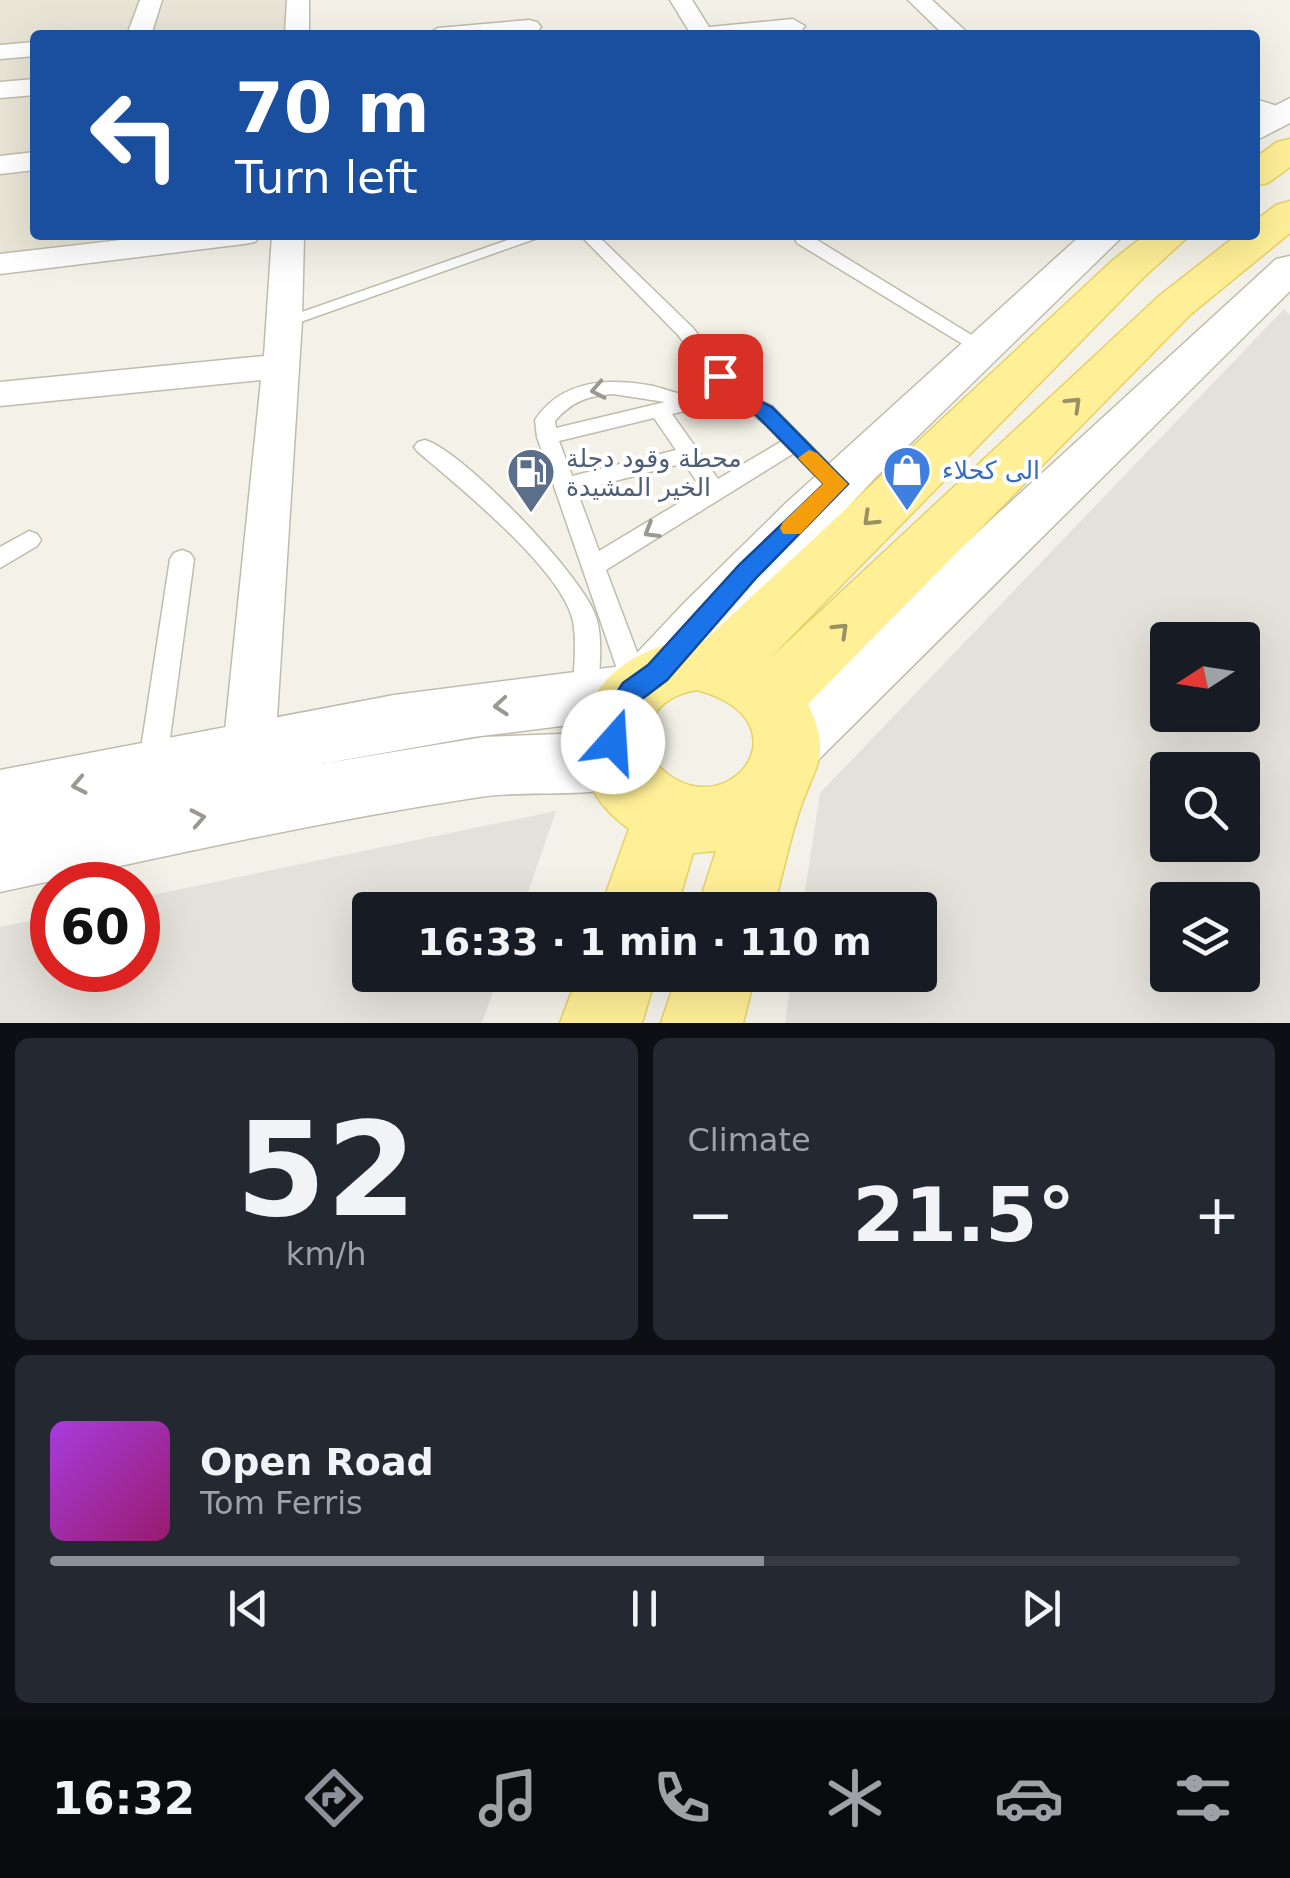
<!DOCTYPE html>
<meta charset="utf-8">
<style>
:root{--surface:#171b24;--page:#242831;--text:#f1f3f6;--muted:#9ea1a6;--line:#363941;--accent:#8c9099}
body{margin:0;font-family:"DejaVu Sans",Cairo,sans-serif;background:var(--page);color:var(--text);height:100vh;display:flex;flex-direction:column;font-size:38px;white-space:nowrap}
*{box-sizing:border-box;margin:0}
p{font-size:32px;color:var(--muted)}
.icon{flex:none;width:55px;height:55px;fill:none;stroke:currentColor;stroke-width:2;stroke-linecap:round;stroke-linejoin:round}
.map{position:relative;height:1023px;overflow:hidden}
.details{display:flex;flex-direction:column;gap:15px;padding:15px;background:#0d0f14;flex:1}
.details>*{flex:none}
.guide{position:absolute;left:30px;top:30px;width:1230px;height:210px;border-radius:10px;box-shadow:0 10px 40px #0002;background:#1a4fa0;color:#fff;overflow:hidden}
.needle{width:65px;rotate:258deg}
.buttons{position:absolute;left:1150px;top:622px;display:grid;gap:20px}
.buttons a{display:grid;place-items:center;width:110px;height:110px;border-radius:10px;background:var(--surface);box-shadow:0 10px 40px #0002;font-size:50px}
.speed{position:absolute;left:30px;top:862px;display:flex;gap:20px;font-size:50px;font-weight:700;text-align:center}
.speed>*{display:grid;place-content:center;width:130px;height:130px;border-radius:50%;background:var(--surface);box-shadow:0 10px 40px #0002;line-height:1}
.speed .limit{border:15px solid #d22;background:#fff;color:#111}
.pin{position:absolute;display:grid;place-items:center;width:85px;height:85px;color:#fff;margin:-42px;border-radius:20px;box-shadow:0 5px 15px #0006}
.me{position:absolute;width:110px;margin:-55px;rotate:19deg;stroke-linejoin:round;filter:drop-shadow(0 0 8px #0008)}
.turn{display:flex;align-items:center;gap:35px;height:210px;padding:0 40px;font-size:45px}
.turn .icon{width:130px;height:130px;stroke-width:2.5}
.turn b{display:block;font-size:70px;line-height:85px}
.big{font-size:75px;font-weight:600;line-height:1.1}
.details .card{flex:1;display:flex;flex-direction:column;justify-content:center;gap:15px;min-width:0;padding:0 35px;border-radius:15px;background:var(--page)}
.details .dial{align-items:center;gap:0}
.dial b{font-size:130px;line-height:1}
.song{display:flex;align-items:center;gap:30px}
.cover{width:120px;height:120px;border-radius:15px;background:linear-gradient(135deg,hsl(280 70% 55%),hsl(320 70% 35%))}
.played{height:10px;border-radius:5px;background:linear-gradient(90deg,var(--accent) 60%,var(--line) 60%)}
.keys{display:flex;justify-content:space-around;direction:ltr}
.heat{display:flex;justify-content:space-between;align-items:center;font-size:55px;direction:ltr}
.details .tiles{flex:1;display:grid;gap:15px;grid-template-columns:1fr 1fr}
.card:last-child{grid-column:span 2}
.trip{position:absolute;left:352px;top:892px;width:585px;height:100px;border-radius:10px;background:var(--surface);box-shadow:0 10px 40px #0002;font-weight:600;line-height:100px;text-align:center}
.tabs{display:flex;height:160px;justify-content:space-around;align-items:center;background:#090b0e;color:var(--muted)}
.tabs .icon{width:70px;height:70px}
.tabs .selected{color:var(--accent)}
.tabs b{font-size:45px;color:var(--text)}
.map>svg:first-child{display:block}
.residential{fill:#e8e5d6}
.industrial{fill:#e4e1da;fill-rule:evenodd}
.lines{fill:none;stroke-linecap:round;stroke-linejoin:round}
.service-casing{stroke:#c0bcab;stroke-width:3}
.minor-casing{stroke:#c0bcab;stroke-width:3}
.tertiary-casing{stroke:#c0bcab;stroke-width:3}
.primary-casing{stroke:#e5d166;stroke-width:3}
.service{fill:#fff;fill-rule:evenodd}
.minor{fill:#fff;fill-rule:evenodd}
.tertiary{fill:#fff;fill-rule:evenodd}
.primary{fill:#fff097;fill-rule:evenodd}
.oneway{stroke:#9a9891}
.oneway2{stroke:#9a9162}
.route{fill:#1a73e8;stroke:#114b97;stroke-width:2.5}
.slow{fill:#f59e0b}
.labels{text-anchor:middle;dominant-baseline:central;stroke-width:8;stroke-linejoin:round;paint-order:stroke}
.service-label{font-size:25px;fill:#4e5e75;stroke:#fff;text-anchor:start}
.shop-label{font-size:25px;fill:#366cbe;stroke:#fff;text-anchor:start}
</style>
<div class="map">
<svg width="1290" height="1023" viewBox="0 0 1290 1023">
<rect width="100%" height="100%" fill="#f4f2e8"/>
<path class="residential" d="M0 0H290L289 35H35V235H146L0 253Z"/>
<g class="industrial">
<path d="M1284 309 1290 315V1023H785L792 975H920V910H802L820 793ZM1168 640H1242V715H1168ZM1168 770H1242V845H1168ZM1168 900H1242V975H1168Z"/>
<path d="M556 811 522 910H370V975H499L482 1023H0V927L52 916V970H138V898Z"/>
</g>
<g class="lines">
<g class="service-casing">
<g id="service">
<path d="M522 235H546L292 325 285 327 276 321Z"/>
<path d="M580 235H597L692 327 745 393 772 406 848 484 837 492 829 490 794 453 606 570 640 660 657 682 653 690C636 696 624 681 616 666L537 437 535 420C562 379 609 378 653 386 666 389 679 395 691 395 701 395 712 391 722 391L678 335ZM613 394 665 402 556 428 555 421C572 401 588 396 613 394ZM709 405C747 405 756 414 782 441L718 479 672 414ZM654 418 676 450 572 476 559 441ZM684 463 702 489 599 551 577 491Z"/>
<path d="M799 235H809L991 347 981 353 974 351 797 243 795 239Z"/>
<path d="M425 440C462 450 585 578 596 617 604 641 598 670 599 695L595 703 586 706 577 703 573 695C573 670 578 641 572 617 557 566 459 487 418 452L414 447 418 442Z"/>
<path d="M29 531 37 534 41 540 37 546 0 568V547Z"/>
<path d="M182 550 190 553 194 559 166 768 162 777 152 781 142 777 138 768 170 559 174 553Z"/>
</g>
</g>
<g class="minor-casing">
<g id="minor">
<path d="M140 0H162L151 35H127Z"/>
<path d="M287 0H309V35H285Z"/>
<path d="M670 0H692L709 27 793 19 805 26 801 31 771 35H686L689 31Z"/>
<path d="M908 0H932L970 35H944Z"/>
<path d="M529 20 537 22 541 27 537 32 426 35 438 28Z"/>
<path d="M35 42V56L0 59V45Z"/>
<path d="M35 79V95L0 98V82Z"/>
<path d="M1255 99 1287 109 1290 117 1278 123 1255 116Z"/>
<path d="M35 152V170L0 174V156Z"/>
<path d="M164 235H260L255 242 244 244 0 274V254Z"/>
<path d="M272 235H304L302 321 275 750 267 766 249 773 231 766 223 750 261 380 0 406V382L264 356Z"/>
</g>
</g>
<g class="tertiary-casing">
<g id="tertiary">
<path d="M1290 98V123L1255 141V116Z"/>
<path d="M1081 235H1124L875 478 678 690 661 696 655 710 633 717 473 737 321 764 484 737 616 732 639 740 648 761 639 782C589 800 533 789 480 797 319 821 159 858 0 892V770L394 695 630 665 636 654 685 602 787 502Z"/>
<path d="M1290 256V291L812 766 789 775 766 766 757 746 766 726 1276 259Z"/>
</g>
</g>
<g class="primary-casing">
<g id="primary">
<path d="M1290 139V167L1268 183 1255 186V158L1277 142Z"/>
<path d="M1290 201V233L1191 314 808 704C832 756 816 762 800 809 789 842 782 877 773 910H697L716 851 693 853 676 910H600L629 829C551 773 571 677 659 647 674 642 690 636 705 640L1113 260 1145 235H1190L1143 278 767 661 1159 296 1237 235H1255V221L1276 205ZM697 690C819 723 716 844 649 755 642 719 661 696 697 690Z"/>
<path d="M578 975H656L642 1023H560Z"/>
<path d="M677 975H755L743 1023H661Z"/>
</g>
</g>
<use href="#service" class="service"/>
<use href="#minor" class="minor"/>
<use href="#tertiary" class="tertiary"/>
<use href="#primary" class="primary"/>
</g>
<defs><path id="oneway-chevron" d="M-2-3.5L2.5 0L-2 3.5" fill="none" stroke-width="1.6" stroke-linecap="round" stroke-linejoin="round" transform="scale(2.5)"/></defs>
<g class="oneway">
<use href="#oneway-chevron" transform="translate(598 390) rotate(169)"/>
<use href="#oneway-chevron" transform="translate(651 531) rotate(149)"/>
<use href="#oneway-chevron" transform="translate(501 706) rotate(175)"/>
<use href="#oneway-chevron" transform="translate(79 785) rotate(169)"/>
<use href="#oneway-chevron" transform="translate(198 818) rotate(-11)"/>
</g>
<g class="oneway2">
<use href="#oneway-chevron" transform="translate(1074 404) rotate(-44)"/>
<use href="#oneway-chevron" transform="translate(870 519) rotate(136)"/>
<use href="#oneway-chevron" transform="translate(841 630) rotate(-44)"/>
</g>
<path class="route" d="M720 370 728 372 745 394 772 407 848 484 756 578 667 680 642 699 635 708 623 751 613 755 603 751 599 742 609 704 623 683 648 665 739 565 824 484 757 416 731 403 711 376Z"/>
<path class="slow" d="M809 450 817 453 848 484 800 534H783L780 528 783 522 823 484 798 458Z"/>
<defs>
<g id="shop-pin" transform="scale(2.5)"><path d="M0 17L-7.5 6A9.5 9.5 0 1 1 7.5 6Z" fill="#3f7fe0" stroke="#fff"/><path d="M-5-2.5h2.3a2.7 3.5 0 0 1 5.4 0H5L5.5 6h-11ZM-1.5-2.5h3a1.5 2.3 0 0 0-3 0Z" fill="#fff"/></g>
<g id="fuel-pin" transform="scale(2.5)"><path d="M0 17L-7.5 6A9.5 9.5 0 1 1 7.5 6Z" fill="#5c6f8a" stroke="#fff"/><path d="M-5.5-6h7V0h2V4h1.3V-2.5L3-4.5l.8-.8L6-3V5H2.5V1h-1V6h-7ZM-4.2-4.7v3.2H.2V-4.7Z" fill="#fff"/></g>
</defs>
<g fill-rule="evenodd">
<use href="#shop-pin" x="907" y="470"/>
<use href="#fuel-pin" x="531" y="472"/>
</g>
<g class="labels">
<g class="service-label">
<text x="566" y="458">محطة وقود دجلة<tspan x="566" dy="29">الخير المشيدة</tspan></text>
</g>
<g class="shop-label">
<text x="942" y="470">الى كحلاء</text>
</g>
</g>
</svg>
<div class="buttons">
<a><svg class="needle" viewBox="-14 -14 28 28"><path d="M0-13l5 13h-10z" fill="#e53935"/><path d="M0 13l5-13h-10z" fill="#9ea1a6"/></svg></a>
<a><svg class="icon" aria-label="search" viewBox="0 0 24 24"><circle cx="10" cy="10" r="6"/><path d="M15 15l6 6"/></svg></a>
<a><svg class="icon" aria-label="layers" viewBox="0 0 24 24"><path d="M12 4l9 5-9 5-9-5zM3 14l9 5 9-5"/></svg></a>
</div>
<div class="speed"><div class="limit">60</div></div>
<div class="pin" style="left:720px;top:376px;background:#d93025"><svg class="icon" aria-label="arrive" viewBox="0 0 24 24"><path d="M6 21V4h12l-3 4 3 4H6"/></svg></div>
<svg class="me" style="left:613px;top:742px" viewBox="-20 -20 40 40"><circle r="19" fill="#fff"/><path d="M0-13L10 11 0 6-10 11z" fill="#1a73e8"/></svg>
<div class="trip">16:33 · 1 min · 110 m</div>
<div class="guide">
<div class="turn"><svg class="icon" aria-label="left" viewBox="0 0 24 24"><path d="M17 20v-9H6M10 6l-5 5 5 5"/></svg><div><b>70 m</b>Turn left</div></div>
</div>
</div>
<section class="details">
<div class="tiles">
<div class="card dial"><b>52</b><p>km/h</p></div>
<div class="card"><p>Climate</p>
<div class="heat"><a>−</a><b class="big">21.5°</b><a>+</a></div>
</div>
<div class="card">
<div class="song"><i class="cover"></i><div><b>Open Road</b><p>Tom Ferris</p></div></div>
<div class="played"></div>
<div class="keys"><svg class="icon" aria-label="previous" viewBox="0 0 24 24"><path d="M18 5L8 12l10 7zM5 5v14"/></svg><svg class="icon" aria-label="pause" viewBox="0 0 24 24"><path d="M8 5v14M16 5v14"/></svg><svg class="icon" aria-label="next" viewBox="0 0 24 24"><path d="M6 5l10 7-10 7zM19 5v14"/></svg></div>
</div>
</div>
</section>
<nav class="tabs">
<b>16:32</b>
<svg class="icon selected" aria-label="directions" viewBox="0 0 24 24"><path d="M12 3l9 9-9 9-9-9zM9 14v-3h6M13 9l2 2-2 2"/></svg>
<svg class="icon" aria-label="music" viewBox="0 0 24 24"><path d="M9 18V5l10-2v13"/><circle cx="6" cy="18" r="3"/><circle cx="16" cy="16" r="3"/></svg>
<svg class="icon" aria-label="phone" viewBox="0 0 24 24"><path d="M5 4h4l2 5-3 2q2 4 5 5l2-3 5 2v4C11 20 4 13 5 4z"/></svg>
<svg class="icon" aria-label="climate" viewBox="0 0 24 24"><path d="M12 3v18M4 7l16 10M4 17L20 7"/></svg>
<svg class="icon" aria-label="car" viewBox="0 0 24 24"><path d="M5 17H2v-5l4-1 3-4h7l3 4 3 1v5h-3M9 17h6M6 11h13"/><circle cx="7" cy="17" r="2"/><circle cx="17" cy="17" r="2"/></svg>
<svg class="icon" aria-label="filters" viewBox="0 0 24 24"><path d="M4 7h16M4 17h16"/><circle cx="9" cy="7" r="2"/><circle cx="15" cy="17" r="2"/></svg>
</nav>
